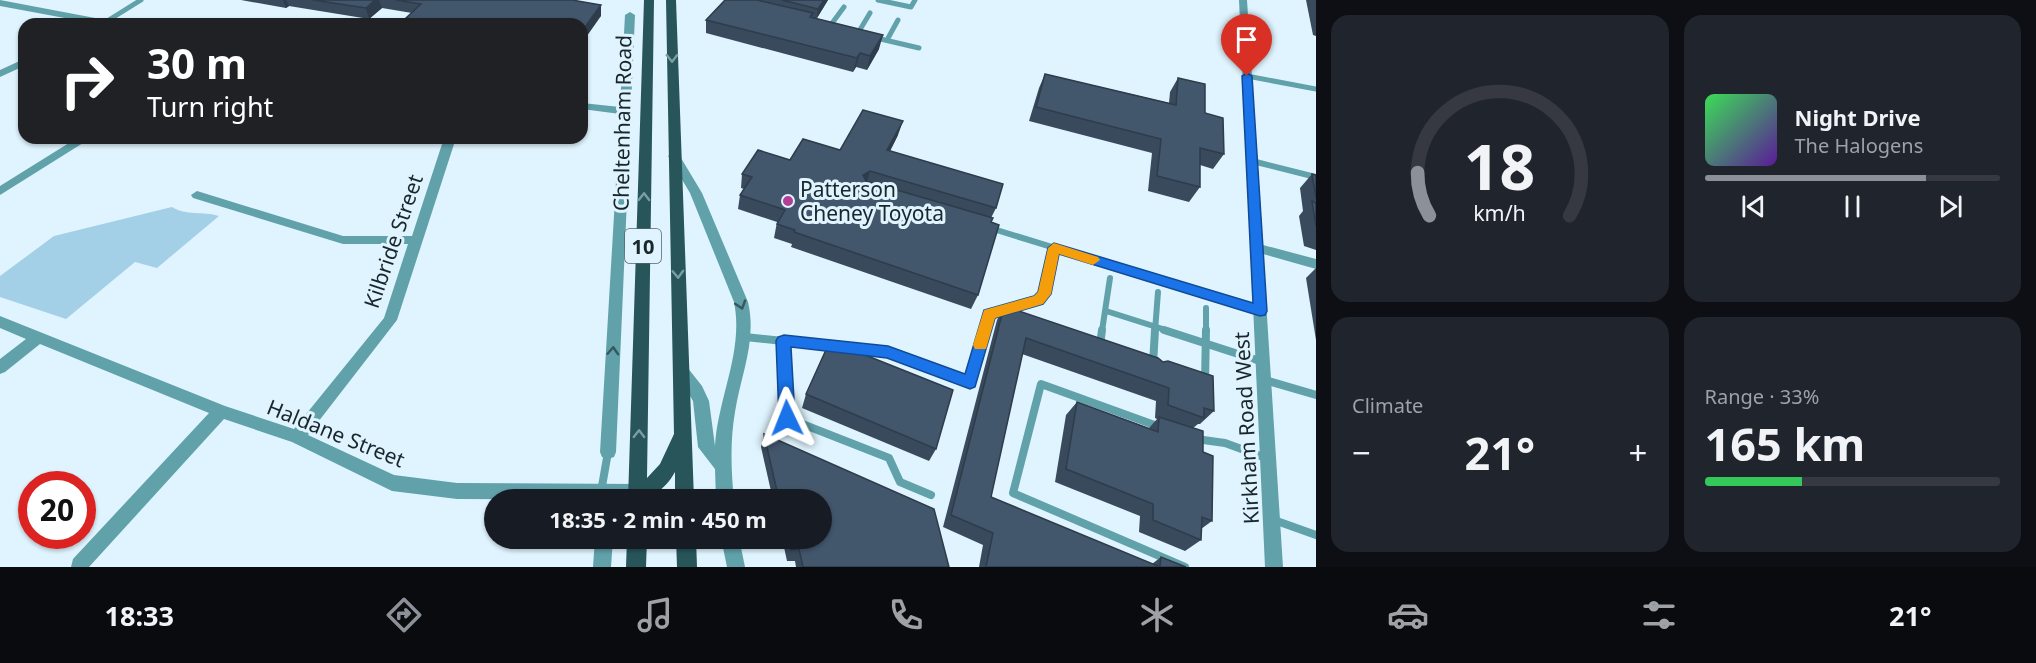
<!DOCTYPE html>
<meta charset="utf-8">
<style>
:root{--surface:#171b24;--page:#20242c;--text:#f1f3f6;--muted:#9ea1a6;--line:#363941;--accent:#8c9099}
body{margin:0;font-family:"Noto Sans",sans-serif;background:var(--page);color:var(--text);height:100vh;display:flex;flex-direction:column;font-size:22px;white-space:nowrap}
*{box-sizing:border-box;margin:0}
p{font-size:20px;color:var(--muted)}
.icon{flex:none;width:33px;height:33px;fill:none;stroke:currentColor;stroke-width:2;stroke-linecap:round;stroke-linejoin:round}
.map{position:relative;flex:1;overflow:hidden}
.panel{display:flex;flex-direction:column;gap:15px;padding:15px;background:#0d0f14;width:720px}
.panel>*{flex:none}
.guide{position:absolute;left:18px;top:18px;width:570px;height:126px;border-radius:18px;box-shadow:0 2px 4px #0004;background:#202124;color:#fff;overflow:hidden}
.speed{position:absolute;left:18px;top:471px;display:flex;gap:12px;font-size:30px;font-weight:700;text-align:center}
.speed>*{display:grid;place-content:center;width:78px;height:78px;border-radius:50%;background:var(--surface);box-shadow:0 2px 4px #0004;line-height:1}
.speed .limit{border:9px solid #d22;background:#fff;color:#111}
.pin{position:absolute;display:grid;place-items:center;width:51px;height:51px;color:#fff;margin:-62px -26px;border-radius:50% 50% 50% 0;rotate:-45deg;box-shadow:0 0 6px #0007}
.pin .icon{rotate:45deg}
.me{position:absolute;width:66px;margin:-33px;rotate:358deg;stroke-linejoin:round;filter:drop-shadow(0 0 4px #0008)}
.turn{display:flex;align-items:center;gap:21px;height:126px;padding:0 30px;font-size:27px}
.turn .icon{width:78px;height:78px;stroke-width:2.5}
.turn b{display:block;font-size:42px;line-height:51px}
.big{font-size:45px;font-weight:700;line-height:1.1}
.panel .widget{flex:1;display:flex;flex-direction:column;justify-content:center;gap:9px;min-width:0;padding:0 21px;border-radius:18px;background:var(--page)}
.panel .dial{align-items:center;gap:0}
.dial svg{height:156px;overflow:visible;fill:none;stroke:var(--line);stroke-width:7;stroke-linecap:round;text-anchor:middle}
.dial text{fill:var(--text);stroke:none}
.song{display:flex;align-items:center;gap:18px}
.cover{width:72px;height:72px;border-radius:9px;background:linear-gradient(135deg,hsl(130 70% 55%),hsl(270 70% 35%))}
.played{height:6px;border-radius:3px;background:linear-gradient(90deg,var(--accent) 75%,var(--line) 75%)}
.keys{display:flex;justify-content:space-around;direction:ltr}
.heat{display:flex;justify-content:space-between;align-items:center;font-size:33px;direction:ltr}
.charge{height:9px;border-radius:4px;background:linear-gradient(90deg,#34c759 33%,var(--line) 0)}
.panel .tiles{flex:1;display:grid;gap:15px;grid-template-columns:repeat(2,1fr)}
.trip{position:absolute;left:484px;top:489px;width:348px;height:60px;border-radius:30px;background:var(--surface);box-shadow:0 2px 4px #0004;font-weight:700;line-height:60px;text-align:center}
.tabs{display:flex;height:96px;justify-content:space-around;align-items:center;background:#090b0e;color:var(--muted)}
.tabs .icon{width:42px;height:42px}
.tabs .on{color:var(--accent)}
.tabs b{font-size:27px;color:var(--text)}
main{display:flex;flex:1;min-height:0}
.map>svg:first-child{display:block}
.green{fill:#a3d0e6}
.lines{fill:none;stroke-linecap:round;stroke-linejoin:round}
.lane-far2{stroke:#61a1aa;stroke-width:5}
.lane-far1{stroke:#61a1aa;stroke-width:6}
.lane{stroke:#61a1aa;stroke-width:8}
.street{fill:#61a1aa;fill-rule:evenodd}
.primary{fill:#27555a;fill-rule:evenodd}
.wall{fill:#394a5d}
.shaded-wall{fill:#2e3c4c}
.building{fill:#42566c;stroke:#2e3c4c;stroke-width:1.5}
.oneway{stroke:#7a9da4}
.oneway2{stroke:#36575e}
.route{fill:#1a73e8;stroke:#114b97;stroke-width:1.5}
.slow{fill:#f59e0b}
.poi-dot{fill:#b33e96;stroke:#dff4fe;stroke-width:2}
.labels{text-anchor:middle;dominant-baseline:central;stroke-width:6;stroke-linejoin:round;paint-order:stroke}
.shield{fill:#dff4fe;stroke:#54646b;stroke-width:1.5}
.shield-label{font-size:20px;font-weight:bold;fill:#19262c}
.street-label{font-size:21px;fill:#19262c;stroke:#dff4fe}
.poi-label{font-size:21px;fill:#19262c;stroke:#dff4fe;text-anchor:start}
</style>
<main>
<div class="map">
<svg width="1316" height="567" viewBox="0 0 1316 567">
<rect width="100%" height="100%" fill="#dff4fe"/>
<path class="green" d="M172 207C186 216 203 211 219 216L157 268 135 262 66 319 0 297V276L54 236Z"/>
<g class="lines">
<g class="lane-far2">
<path d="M878 0 911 7 915 0"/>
<path d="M104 23 141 0"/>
<path d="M830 26 844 7"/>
<path d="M858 33 870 13"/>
<path d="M872 37 919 48"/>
<path d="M887 40 898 20"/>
<path d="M1247 76 1316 89"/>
</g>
<g class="lane-far1">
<path d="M1252 161 1316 177"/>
<path d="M990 228 1260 311"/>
<path d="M1106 311 1169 331"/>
<path d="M984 331 989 314 1038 300 1044 294 1054 248"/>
<path d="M1102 331 1110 278"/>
<path d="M1155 331 1158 292"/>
<path d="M1206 331V308"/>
</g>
<g class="lane">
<path d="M1164 330 1263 362"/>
<path d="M745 337 888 352 970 382 985 330"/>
<path d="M784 341 787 418 889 458 900 482 931 495"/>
<path d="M1100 345 1102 330"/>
<path d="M1153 364 1155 330"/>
<path d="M1265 380 1316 395"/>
<path d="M1205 381 1206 330"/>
<path d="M1160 427 1041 384 1013 493 1185 567"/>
<path d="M1196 439 1225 443 1266 458"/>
<path d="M601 492 608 452"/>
<path d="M1274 520 1316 535"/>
</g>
<g class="street">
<path d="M0 0 111 21 116 24H97L0 6Z"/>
<path d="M1239 0H1247L1263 245 1316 259V269L1263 254 1283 567H1265Z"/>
<path d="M630 12 635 15 616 452 614 457 608 459 602 457 600 452 620 114 582 109V103L620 107 625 15Z"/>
<path d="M24 59V66L0 77V70Z"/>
<path d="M77 138H91L0 195V186Z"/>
<path d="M444 138H456L397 320 308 435 394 475 457 483 638 484 644 486 646 492 644 498 639 500 457 499 392 491 292 442 224 419 89 567H71L73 559 209 413 40 344 5 372 0 374V359L26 339 0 328V316L225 406 294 429 384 318 408 244H343L193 198 191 195 197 191 343 236H412Z"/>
<path d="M674 152 678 153 702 193 748 302C757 341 741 374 735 412 730 441 731 470 734 500H716L715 469 698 447 693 401 675 371 677 367 682 365 687 367 702 386 709 401 715 446C718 397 744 351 734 302L690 193 668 156Z"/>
<path d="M595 538H613L611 567H593Z"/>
<path d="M721 538H739L745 567H727Z"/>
</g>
<g class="primary">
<path d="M644 0H654L647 478 660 464 674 434 666 0H676L694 500H675V472C664 492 648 500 628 500Z"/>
<path d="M627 538H647L646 567H626Z"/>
<path d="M676 538H696L697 567H677Z"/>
</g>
</g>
<g class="wall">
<path d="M241 0H572L601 5V16L582 24H408L406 18 412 13 382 8 369 19 289 6 286 8Z"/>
<path d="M725 0H828L817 18H812L879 49 867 70 856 67 853 72 706 33V20Z"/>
<path d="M1306 0H1316V36L1313 35Z"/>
<path d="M1045 74 1169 103 1170 92 1178 78 1205 113 1224 154 1213 169 1200 165V187L1189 202 1148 191 1152 153 1029 121 1039 88Z"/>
<path d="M898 135 890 151 996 208 991 218 978 295 971 309 791 247 792 244 774 238 777 222 738 209 740 195 744 189 741 188 742 174 790 160 840 150Z"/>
<path d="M1312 174 1316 175V250L1304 246 1299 216 1303 211 1300 188Z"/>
<path d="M1316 268V340L1306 278Z"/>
<path d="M1004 306 1158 358 1214 411 1200 424H1198L1193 428 1203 452 1212 521 1201 529V540L1185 551 1139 532 1140 516 1055 482 1066 415 1077 402 1149 428 1157 419 1155 418 1156 401 1022 354 991 497 1152 564 1161 557 1186 567H979L983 545 943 527 997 320Z"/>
<path d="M806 394 936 449 929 461 802 408Z"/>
<path d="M764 434 949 567H796L795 561H787L782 538H822V500H773L761 447Z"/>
</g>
<g class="shaded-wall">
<path d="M283 0H286L289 6 286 8Z"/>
<path d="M375 0H379L382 8 369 19 366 8Z"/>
<path d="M824 0H828L817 18 818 9Z"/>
<path d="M601 5V16L582 43V31Z"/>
<path d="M883 35 879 49 867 70 870 56Z"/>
<path d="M860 53 856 67 853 72 857 58Z"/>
<path d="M903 121 898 135 883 165 887 150Z"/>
<path d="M870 171 866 185 863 175Z"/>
</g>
<g class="building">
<path d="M313 0H375L366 8Z"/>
<path d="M396 0H572L601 5 582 31V24H446L406 18 421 4Z"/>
<path d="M725 0H757L813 13 810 17 883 35 870 56 860 53 857 58 706 20Z"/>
<path d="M782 0H824L818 9Z"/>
<path d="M1045 74 1176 105 1178 78 1205 84V113L1223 118 1224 154 1200 148V187L1157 176 1161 139 1036 107Z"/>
<path d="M863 110 903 121 887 150 1003 184 996 208 870 171 863 175 866 181 993 218 991 222 999 225 978 295 794 232 795 230 777 224 785 210 740 195 752 177 742 174 758 150 790 160 803 139 840 150Z"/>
<path d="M1312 174 1316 175V198Z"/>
<path d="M1312 201 1316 203V227Z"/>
<path d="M1004 306 1158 358 1163 362 1168 361 1213 376 1214 411 1204 408V418L1168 405 1169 388 1026 338 991 497 1160 567 1161 557 1186 567H986L993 533 951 515Z"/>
<path d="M830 341 953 390 936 449 806 394Z"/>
<path d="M1077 402 1158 432 1159 417 1203 431V452L1213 456 1212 521 1202 517 1201 540 1153 520V504L1066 469Z"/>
<path d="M764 434 934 509 949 567H803L799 549 791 550 788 538H822V500H779Z"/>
</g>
<defs><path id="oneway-chevron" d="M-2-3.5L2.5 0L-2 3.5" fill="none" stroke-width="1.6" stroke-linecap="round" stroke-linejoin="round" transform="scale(1.5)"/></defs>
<g class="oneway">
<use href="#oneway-chevron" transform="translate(672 58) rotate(89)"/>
<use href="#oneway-chevron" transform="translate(644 197) rotate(-89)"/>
<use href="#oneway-chevron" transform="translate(678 274) rotate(88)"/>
<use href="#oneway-chevron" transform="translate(639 434) rotate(-89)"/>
</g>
<g class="oneway2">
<use href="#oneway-chevron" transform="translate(741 305) rotate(72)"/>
<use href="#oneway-chevron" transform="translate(613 351) rotate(-87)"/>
</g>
<path class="route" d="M1247 73 1252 76 1267 311 1265 315 1260 316 1059 254 1051 294 1043 304 995 318 975 387 970 389 887 358 791 347 795 418 793 423 787 425 781 423 779 418 776 341 778 337 784 335 888 346 965 374 984 310 1034 296 1038 292 1048 248 1054 243 1253 303 1242 76Z"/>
<path class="slow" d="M1054 243 1098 257 1100 260 1093 265 1059 254 1051 294 1043 304 995 318 986 349H975L973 345 984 310 1034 296 1038 292 1048 248Z"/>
<circle class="poi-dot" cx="788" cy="201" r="6"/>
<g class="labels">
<rect class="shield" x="625" y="229" width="36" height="34" rx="4.5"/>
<g class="shield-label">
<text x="643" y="246">10</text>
</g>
<g class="street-label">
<text transform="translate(622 123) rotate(-89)">Cheltenham Road</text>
<text transform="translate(393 241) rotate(-71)">Kilbride Street</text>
<text transform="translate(1246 428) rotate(-93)">Kirkham Road West</text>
<text transform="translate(336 433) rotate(22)">Haldane Street</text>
</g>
<g class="poi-label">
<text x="800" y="189">Patterson<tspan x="800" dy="24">Cheney Toyota</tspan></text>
</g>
</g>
</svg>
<div class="speed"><div class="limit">20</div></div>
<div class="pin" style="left:1247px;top:76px;background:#d93025"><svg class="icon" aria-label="arrive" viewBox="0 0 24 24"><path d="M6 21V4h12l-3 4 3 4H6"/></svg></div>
<svg class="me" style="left:787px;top:418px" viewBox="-20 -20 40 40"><path d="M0-17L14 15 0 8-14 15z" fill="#1a73e8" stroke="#fff" stroke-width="4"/></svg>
<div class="trip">18:35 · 2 min · 450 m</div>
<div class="guide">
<div class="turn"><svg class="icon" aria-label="right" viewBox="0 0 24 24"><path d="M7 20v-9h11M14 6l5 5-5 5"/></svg><div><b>30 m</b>Turn right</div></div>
</div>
</div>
<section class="panel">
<div class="tiles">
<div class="widget dial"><svg viewBox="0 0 100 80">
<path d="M14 69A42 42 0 1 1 86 69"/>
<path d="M14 69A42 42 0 0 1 8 47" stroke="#8c9099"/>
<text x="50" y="56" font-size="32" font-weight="700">18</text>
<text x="50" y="72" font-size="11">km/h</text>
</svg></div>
<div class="widget">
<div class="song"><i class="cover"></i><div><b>Night Drive</b><p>The Halogens</p></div></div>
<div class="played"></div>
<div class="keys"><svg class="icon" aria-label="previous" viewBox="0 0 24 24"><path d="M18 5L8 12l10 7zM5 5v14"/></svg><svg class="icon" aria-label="pause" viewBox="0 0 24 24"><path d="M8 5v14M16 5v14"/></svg><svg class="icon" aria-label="next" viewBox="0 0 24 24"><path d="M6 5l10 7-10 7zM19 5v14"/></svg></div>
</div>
<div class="widget"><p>Climate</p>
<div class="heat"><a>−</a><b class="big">21°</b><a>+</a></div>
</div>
<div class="widget"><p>Range · 33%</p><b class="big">165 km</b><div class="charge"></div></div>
</div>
</section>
</main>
<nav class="tabs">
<b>18:33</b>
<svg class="icon on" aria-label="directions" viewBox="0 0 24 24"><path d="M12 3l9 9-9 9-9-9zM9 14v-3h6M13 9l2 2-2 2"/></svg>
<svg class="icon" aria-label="music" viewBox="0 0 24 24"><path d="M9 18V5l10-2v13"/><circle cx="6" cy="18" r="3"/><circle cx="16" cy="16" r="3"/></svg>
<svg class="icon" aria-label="phone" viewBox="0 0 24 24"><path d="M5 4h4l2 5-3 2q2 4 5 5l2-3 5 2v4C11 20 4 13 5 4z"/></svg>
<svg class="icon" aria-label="climate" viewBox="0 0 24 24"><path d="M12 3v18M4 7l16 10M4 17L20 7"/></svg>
<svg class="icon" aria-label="car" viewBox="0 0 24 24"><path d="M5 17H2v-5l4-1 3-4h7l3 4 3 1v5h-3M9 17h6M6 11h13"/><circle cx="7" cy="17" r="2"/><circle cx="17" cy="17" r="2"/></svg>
<svg class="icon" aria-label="filters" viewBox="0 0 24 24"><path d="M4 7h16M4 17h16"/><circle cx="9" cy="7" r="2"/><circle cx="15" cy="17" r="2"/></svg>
<b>21°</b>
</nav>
